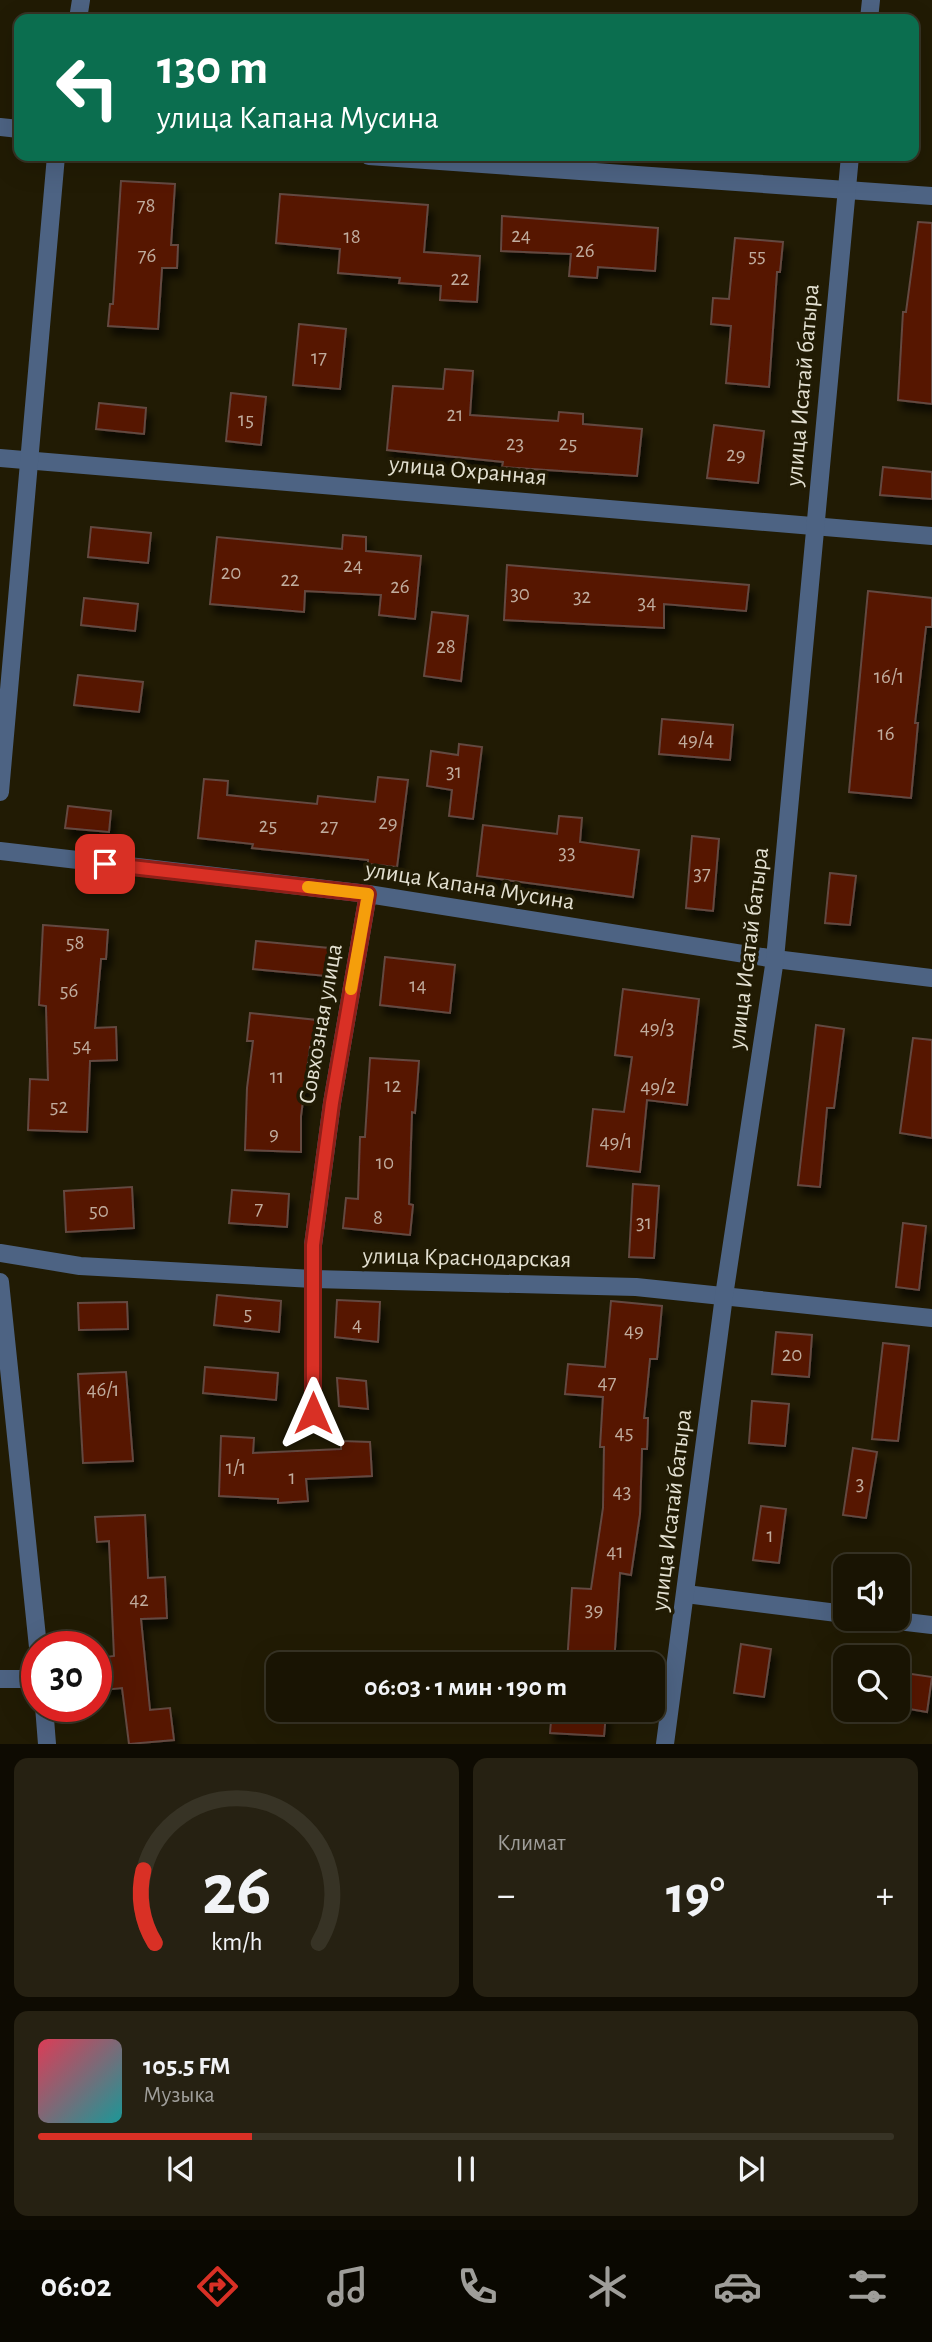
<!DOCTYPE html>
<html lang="ru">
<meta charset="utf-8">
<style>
:root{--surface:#191403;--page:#262112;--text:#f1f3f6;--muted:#9f9e9a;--line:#373325;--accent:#d93025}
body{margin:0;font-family:"Alegreya Sans",sans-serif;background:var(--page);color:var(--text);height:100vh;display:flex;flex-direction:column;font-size:26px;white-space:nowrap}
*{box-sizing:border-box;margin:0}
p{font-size:23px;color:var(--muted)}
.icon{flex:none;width:38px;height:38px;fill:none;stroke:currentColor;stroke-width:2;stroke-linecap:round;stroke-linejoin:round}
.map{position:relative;height:1744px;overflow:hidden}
.drawer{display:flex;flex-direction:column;gap:14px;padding:14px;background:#0e0b02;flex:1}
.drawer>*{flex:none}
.hud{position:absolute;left:14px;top:14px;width:905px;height:147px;border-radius:14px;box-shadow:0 7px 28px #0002,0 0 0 2px var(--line);background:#0b6e4f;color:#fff;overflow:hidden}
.buttons{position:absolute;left:833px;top:1554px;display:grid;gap:14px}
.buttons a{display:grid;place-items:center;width:77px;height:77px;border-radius:14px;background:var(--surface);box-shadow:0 7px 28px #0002,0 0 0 2px var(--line);font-size:35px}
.speed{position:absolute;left:21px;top:1631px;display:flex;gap:14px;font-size:35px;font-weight:700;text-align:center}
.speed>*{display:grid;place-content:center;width:91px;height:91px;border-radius:50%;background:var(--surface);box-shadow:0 7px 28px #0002,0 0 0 2px var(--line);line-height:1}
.speed .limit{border:10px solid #d22;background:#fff;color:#111}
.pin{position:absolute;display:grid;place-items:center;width:60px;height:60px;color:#fff;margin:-30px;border-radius:14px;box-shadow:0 4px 10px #0006}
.me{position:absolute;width:77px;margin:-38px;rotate:0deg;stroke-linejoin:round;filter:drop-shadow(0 0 5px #0008)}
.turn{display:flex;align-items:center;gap:24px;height:147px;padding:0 28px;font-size:32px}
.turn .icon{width:91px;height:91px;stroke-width:2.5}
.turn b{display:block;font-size:49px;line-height:60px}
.big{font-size:52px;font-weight:700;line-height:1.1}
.drawer .card{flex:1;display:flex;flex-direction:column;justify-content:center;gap:10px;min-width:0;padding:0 24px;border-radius:14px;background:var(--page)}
.drawer .dial{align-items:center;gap:0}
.dial svg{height:182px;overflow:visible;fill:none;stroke:var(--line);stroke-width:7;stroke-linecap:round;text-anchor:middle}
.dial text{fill:var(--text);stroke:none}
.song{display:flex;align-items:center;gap:21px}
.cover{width:84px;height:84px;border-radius:10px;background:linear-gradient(135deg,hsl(350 70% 55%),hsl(180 70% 35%))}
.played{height:7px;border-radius:4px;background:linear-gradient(90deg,var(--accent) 25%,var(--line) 25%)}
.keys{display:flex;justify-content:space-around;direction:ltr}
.heat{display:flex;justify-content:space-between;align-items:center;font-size:38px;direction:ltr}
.drawer .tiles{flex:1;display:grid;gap:14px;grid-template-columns:1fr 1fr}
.card:last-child{grid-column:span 2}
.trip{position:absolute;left:266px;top:1652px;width:399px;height:70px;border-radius:14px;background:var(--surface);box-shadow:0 7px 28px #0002,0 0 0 2px var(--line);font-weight:700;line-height:70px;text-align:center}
.tab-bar{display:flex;height:112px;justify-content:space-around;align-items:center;background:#0a0801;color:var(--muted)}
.tab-bar .icon{width:49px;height:49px}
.tab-bar .selected{color:var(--accent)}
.tab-bar b{font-size:32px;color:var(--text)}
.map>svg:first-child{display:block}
.building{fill:#561200;stroke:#634840;stroke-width:2;filter:url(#shadow)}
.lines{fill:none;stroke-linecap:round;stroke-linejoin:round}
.minor{stroke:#4d6383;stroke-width:18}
.route-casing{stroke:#8d1f18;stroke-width:18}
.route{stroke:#d93025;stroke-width:12}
.slow{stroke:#f59e0b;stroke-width:12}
.labels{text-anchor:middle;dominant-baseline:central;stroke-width:7;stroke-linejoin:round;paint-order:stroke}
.number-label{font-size:21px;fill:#c0ac9d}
.street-label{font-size:24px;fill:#e3e0d1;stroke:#211b04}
</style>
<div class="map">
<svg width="932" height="1744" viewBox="0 0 932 1744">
<defs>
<filter id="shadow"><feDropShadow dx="4.5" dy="8" stdDeviation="3.5" flood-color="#0009"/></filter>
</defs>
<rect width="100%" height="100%" fill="#211b04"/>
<g class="building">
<path d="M121 181 175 184 171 245H178L177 268H162L158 329 108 326 110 304H113Z"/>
<path d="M280 194 428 205 424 252 480 256 477 302 440 300 441 286 399 283 400 278 338 273 340 249 276 243Z"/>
<path d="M502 216 658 228 655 271 598 267 597 278 569 276 571 254 501 251Z"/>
<path d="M918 222 932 223V404L898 400 903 312H906Z"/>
<path d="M735 238 783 242 780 272H777L769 387 726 383 731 326 711 324 713 298 729 299Z"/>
<path d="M299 324 346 329 340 389 293 385Z"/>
<path d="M445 369 473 371 470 415 558 421 559 412 583 414V424L642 429 637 476 502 467 503 462 387 450 393 386 443 389Z"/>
<path d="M231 393 266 397 261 445 226 441Z"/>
<path d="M99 403 146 408 144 434 96 429Z"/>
<path d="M714 425 764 431 758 483 707 478Z"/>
<path d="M883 467 932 472V499L880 495Z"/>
<path d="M91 527 151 533 148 563 88 557Z"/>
<path d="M343 535 366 537V551L421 556 415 619 379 615 381 595 305 591 304 612 210 604 217 537 342 549Z"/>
<path d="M507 565 749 585 746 611 664 604V628L504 620Z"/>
<path d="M868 591 932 598V627H926L915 723H918L911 798 849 792Z"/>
<path d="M84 598 138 604 135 631 81 625Z"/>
<path d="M432 612 468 616 461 681 424 676Z"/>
<path d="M78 675 143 682 139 712 74 705Z"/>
<path d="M662 719 733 725 730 760 659 754Z"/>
<path d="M459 744 482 747 473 819 449 816 452 790 427 786 431 751 458 755Z"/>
<path d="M378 777 408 780 397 867 368 864V860L252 848 253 844 198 838 204 779 228 781 227 795 317 804 318 796 375 802Z"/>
<path d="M68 806 111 811 109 832 65 828Z"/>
<path d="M559 816 582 818 580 842 639 850 633 897 477 876 483 825 557 834Z"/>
<path d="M692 836 719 839 713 911 686 908Z"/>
<path d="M830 873 856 876 850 925 825 923Z"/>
<path d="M43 925 108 930 106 959H101L95 1028 116 1027 117 1060 90 1061 87 1132 28 1130 30 1079 48 1080 46 1006 39 1005Z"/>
<path d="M256 941 329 948 326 976 253 969Z"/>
<path d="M385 957 455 965 450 1013 380 1005Z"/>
<path d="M623 989 699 999 687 1105 647 1100 640 1172 587 1166 593 1109 624 1112 632 1057 615 1055Z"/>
<path d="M250 1013 317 1020 314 1048 310 1047 301 1116V1152L245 1150 247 1088 253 1041H247Z"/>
<path d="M816 1025 844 1029 834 1108H827L820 1187 798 1185Z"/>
<path d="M913 1038 932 1040V1138L900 1133Z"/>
<path d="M370 1058 419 1061 415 1113 412 1112 409 1204 413 1205 410 1235 343 1228 346 1198 358 1199 360 1137H365Z"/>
<path d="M633 1184 659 1186 654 1258 629 1257Z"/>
<path d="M132 1187 134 1228 66 1232 64 1191Z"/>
<path d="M232 1190 289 1194 287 1227 229 1223Z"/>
<path d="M903 1223 926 1226 919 1290 896 1287Z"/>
<path d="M217 1295 281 1301 279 1332 214 1325Z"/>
<path d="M337 1300 380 1302 378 1342 335 1337Z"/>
<path d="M611 1301 662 1306 657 1359H650L644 1418H648L647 1449H642L640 1514 631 1575 620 1573 614 1664H567L572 1588 591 1589 603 1508 604 1447H600L603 1397 565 1394 568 1364 605 1367Z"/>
<path d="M127 1302 128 1329 79 1330 78 1303Z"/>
<path d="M776 1332 812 1335 809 1377 772 1374Z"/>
<path d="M883 1343 909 1346 898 1441 872 1439Z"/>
<path d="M205 1367 278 1373 276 1400 203 1393Z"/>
<path d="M126 1372 133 1461 83 1463 78 1374Z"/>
<path d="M337 1378 366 1381 368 1409 339 1406Z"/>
<path d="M752 1401 789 1404 785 1446 749 1443Z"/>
<path d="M221 1436 254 1438 253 1453 341 1449V1441L370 1442 372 1476 306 1479 308 1501 278 1503V1499L219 1496Z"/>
<path d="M853 1448 877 1452 866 1518 843 1515Z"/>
<path d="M761 1506 786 1509 779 1563 753 1560Z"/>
<path d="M145 1515 148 1578 165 1577 167 1618 141 1619 150 1710 170 1708 174 1740 129 1744 122 1688 103 1690 99 1658 114 1656 109 1541 97 1542 95 1517Z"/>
<path d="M741 1644 771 1649 764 1697 734 1693Z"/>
<path d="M898 1672 932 1677 927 1712 898 1707Z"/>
<path d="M552 1710 606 1713 604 1736 550 1733Z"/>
</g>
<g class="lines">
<g class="minor">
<path d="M78 19 81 0"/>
<path d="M869 19 871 0"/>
<path d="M0 127 19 129"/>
<path d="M369 156 932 196"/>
<path d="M0 458 932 536"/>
<path d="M0 792 56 156"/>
<path d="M0 851 368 894 775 959 932 978"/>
<path d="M0 1253 80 1266 313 1279 636 1287 932 1318"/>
<path d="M0 1282 38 1647"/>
<path d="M313 1413V1245L332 1103 368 894"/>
<path d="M686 1594 845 1614"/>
<path d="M881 1619 932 1625"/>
<path d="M0 1679H37"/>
<path d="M44 1706 47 1744"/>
<path d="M665 1744 724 1296 775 959 850 156"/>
</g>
</g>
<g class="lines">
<g class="route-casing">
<path id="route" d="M105 864 368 894 332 1103 313 1245V1413"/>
</g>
<use href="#route" class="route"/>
<path class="slow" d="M308 887 368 894 351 989"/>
</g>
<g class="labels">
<g class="number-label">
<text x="146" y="205">78</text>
<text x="521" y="235">24</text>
<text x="352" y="236">18</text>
<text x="585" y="250">26</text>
<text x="147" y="255">76</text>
<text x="757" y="255">55</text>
<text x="460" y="278">22</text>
<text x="319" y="357">17</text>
<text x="455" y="414">21</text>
<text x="246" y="419">15</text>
<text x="515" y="443">23</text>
<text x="568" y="443">25</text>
<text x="736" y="454">29</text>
<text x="353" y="565">24</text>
<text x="231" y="572">20</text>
<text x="290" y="579">22</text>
<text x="400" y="586">26</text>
<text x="520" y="593">30</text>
<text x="582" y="596">32</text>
<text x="647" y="602">34</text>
<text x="446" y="646">28</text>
<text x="889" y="676">16/1</text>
<text x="886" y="733">16</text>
<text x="696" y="739">49/4</text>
<text x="454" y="771">31</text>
<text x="388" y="822">29</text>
<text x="268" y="825">25</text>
<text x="329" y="826">27</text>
<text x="567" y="852">33</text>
<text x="702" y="873">37</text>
<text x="75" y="942">58</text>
<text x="418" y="985">14</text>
<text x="69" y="990">56</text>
<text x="657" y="1027">49/3</text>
<text x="82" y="1045">54</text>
<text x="277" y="1076">11</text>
<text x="393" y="1085">12</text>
<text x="658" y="1086">49/2</text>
<text x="59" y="1106">52</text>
<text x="274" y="1133">9</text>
<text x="616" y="1141">49/1</text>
<text x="385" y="1162">10</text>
<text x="259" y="1208">7</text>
<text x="99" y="1210">50</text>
<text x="378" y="1217">8</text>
<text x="644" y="1222">31</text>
<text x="248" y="1313">5</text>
<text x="357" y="1324">4</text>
<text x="634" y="1330">49</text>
<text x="792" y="1354">20</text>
<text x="607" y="1382">47</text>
<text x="103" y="1389">46/1</text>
<text x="624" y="1432">45</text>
<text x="236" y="1467">1/1</text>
<text x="292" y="1477">1</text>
<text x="860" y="1483">3</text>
<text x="622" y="1491">43</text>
<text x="770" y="1535">1</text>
<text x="615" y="1551">41</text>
<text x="139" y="1599">42</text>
<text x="594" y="1609">39</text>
</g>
<g class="street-label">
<text transform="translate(803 385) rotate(-85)">улица Исатай батыра</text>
<text transform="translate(468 471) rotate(5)">улица Охранная</text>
<text transform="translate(470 886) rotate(9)">улица Капана Мусина</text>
<text transform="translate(749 948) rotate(-83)">улица Исатай батыра</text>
<text transform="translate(321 1024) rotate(-80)">Совхозная улица</text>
<text transform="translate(467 1258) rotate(1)">улица Краснодарская</text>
<text transform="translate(672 1510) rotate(-83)">улица Исатай батыра</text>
</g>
</g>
</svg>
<div class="buttons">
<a><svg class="icon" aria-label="sound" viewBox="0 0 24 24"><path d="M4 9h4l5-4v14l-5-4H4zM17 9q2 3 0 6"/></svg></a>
<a><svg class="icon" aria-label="search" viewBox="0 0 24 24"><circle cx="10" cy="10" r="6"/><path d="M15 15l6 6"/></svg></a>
</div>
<div class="speed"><div class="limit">30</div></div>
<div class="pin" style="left:105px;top:864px;background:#d93025"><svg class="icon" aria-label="arrive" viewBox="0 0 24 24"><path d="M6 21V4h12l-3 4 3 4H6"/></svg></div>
<svg class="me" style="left:313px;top:1413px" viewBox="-20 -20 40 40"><path d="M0-17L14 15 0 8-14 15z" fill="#d93025" stroke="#fff" stroke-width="4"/></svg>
<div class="trip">06:03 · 1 мин · 190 m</div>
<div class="hud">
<div class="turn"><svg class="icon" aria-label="left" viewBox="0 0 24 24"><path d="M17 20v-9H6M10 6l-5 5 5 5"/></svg><div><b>130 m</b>улица Капана Мусина</div></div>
</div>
</div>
<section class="drawer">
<div class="tiles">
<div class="card dial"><svg viewBox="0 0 100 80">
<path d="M14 69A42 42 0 1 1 86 69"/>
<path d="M14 69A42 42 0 0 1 9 37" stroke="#d93025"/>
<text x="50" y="56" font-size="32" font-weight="700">26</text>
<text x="50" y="72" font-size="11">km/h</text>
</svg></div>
<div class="card"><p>Климат</p>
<div class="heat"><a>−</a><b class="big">19°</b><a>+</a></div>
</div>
<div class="card">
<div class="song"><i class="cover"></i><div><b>105.5 FM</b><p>Музыка</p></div></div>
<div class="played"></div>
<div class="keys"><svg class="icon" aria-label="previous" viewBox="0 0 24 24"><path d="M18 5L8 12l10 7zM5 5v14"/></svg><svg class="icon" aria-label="pause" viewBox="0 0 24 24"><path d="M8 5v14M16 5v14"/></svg><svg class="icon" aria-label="next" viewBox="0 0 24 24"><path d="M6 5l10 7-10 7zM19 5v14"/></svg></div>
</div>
</div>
</section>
<nav class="tab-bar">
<b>06:02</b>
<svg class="icon selected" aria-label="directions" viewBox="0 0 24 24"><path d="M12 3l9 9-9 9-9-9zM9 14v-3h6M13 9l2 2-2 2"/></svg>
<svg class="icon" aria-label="music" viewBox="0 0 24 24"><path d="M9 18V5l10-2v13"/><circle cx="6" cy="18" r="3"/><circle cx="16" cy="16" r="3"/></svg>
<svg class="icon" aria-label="phone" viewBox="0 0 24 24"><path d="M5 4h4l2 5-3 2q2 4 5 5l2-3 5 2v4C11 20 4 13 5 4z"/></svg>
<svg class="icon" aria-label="climate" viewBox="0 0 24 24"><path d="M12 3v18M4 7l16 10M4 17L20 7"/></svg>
<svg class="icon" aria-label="car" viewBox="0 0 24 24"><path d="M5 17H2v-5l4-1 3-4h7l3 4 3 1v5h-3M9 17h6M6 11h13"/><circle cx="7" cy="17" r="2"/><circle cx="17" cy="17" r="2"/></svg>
<svg class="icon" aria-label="filters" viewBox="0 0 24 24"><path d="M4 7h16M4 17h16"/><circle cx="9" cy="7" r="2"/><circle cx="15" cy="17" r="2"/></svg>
</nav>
